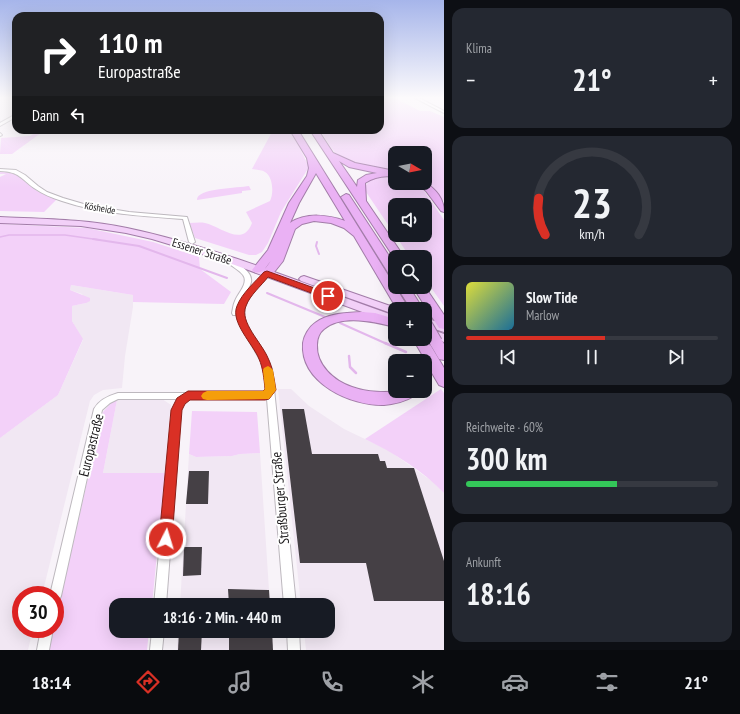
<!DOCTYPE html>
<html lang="de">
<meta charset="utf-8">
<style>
:root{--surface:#171b24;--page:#242831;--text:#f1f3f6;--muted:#9ea1a6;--line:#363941;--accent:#d93025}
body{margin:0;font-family:"PT Sans Narrow",sans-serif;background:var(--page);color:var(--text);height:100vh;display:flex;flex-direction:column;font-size:15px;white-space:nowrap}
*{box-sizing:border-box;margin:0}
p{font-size:13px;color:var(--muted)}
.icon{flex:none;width:22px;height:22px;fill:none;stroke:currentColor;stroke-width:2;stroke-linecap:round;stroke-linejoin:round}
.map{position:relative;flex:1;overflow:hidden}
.side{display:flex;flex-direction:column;gap:8px;padding:8px;background:#0d0f14;width:296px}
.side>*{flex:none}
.top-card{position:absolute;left:12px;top:12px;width:372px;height:122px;border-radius:12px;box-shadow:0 4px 16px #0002;background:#202124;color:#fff;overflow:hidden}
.needle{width:26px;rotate:100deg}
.fabs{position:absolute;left:388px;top:146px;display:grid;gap:8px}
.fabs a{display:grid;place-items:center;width:44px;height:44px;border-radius:8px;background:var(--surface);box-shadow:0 4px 16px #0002;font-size:20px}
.speed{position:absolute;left:12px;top:586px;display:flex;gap:8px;font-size:20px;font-weight:700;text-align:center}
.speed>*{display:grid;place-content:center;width:52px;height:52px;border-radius:50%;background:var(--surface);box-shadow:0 4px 16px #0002;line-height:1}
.speed .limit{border:6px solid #d22;background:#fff;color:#111}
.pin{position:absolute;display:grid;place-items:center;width:34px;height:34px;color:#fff;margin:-17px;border:2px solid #fff;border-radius:50%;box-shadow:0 1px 4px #0007}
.me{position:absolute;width:44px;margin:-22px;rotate:5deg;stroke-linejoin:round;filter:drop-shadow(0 0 3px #0008)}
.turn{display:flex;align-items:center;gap:14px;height:84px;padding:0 20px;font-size:18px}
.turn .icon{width:52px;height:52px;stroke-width:2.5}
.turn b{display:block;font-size:28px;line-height:34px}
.then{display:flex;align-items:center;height:38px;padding:0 20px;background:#0003;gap:8px;font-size:15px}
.big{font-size:30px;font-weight:700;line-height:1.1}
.side .card{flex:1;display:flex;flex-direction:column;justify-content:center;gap:6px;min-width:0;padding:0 14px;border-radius:12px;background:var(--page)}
.side .dial{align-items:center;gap:0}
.dial svg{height:104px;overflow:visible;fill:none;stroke:var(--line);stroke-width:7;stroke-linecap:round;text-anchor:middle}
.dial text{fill:var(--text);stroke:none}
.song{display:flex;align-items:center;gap:12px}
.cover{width:48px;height:48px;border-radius:6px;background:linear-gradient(135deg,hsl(60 70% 55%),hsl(200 70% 35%))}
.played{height:4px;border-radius:2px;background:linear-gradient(90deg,var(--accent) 55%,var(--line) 55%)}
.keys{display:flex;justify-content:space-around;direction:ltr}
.heat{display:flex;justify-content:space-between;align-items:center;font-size:22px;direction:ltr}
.charge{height:6px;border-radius:3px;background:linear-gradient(90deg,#34c759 60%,var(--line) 0)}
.trip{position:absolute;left:109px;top:598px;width:226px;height:40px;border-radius:12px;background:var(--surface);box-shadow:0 4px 16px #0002;font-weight:700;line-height:40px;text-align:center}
.tab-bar{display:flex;height:64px;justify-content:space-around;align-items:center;background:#090b0e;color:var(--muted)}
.tab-bar .icon{width:28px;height:28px}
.tab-bar .current{color:var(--accent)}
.tab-bar b{font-size:18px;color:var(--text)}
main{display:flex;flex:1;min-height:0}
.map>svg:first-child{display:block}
.built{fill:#f1e7f3}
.green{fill:#f3d1f9;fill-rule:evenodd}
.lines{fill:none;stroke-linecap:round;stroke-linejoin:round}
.stream-far2{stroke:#e3b7ec;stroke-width:1.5}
.stream-far1{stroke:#e3b7ec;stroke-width:2}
.stream{stroke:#e3b7ec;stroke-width:2.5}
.building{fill:#454045}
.street-casing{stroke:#bdb8be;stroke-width:2}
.primary-casing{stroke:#a27ca8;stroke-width:2}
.highway-casing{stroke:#a27ca8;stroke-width:2}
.street{fill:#fff;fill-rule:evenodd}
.primary{fill:#f2d0f8;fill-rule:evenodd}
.highway{fill:#eab1f4;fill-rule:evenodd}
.highway-bridge-casing{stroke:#a27ca8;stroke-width:14;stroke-linecap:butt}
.highway-bridge{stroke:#eab1f4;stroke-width:12}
.route{fill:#d93025;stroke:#8d1f18}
.slow{fill:#f59e0b}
.labels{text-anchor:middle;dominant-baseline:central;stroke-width:4;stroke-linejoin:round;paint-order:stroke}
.far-street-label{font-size:10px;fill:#1b191b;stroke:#fff}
.street-label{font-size:12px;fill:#1b191b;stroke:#fff}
.near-street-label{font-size:14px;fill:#1b191b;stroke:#fff}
</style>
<main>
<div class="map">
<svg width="444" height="650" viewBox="0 0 444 650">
<rect width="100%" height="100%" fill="#f8f3f9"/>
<g class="built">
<path d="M71 285 133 295V307L125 356 122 388 103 390 94 395 90 401 42 595H21V629H33L28 650H0V438L58 395 83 340 72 321V306L86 303 82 294 70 290Z"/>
<path d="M278 389H291L309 406 344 429 388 450 433 482 444 493V650H306L304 631H328V605H301Z"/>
<path d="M125 399H162L171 405 165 473H103L117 400Z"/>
<path d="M260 453 270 605H180L189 454 196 457 232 456 240 454Z"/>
<path d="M178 631H272L273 650H177Z"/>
</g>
<g class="green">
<path d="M380 98H395L420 111H430L444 117V201L432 188 425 183V153H395V172C378 169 359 168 343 159 333 154 326 139 320 130H380Z"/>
<path d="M45 130 12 154H0L1 138 30 136 38 131Z"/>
<path d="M273 130H291L309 167 281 212 268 243 262 252 256 255H249L195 238 189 223C194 223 200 222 205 223 220 226 243 248 252 223L246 212 270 201C274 193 273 177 265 172 262 170 257 170 252 169Z"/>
<path d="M0 171C24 172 22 182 39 192 45 195 51 197 57 199L44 212 0 211V177L6 174H0Z"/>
<path d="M388 176 395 177V183H413L422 188 444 220V306L425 279V257H410L366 192V185L373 177ZM395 205H425V235H395Z"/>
<path d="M249 186 251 190 242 191V193L197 200C196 188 239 188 249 186Z"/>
<path d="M0 224 87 228 153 242 199 257 200 269 231 292 224 304 133 302V295L71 285 70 290 90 298V301L86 303 72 306V321L83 339 58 395 0 438Z"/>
<path d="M441 389 444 393V493C422 470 394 453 365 439Z"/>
<path d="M117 400 103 473H165L152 605H116V631H149L147 650H49L54 629H55V623L103 412 112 402Z"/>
<path d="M192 411 257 412 260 453 240 454 232 456 196 457 189 454Z"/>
</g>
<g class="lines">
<path class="stream-far2" d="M0 237 9 235H65L100 240"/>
<g class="stream-far1">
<path d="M93 239 139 246 227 278"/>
<path d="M317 242 316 246 319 254"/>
<path d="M267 293 325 317"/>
<path d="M340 323 387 344"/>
</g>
<g class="stream">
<path d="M385 343 406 352"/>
<path d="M349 356 350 367 356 373"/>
</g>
</g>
<g class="building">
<path d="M282 409H304L312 454H378L380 461H385L387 468H414L444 561V601H374L366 563H300Z"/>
<path d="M189 471H209L208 504H186Z"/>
<path d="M184 547H202L201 575 183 576Z"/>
<path d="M228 589 269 590 270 605H229Z"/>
<path d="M179 631H202L201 650H178Z"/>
<path d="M229 631H272L273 650H229Z"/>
</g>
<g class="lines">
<g class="street-casing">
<g id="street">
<path d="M415 98H419L444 111V113Z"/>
<path d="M16 114V117L0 126V123Z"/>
<path d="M0 133 2 135 0 136Z"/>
<path d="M0 169 16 170 25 175 38 186 47 192 63 198 87 205 129 212 187 217 195 242 192 244 189 242 183 219C142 216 101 214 62 201 52 198 43 194 34 188 20 178 20 172 0 171Z"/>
<path d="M230 260C238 263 253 272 251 282 250 287 246 292 243 296L265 273 267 272 270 274C263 283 254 290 248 300 238 317 250 330 259 344 264 352 268 360 272 369L296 605H284L267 399H190L184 403 181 408 166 605H154L173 408 178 399H118L110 403 102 410 61 596 59 600 55 602V595H50L94 409C99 400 108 396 118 393H263L266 389 264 369 262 363 241 327 237 315H233L232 313C233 309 233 305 235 301 238 293 249 283 243 275 239 270 233 267 228 263L227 262 228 261Z"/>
<path d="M41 629H53L49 650H37Z"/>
<path d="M152 631H164L162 650H150Z"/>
<path d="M287 631H299L300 650H288Z"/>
</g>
</g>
<g class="primary-casing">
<g id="primary">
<path d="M0 217C42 219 85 219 127 228 217 247 308 285 395 316V324L221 260 152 239 126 233 81 226 0 223Z"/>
<path d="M304 276 399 309H395V315L391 313 301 281 299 279 301 277Z"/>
<path d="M425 318 444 324V332L425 326Z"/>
<path d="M425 327 444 334V342L425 335Z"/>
</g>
</g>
<g class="highway-casing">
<g id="highway">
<path d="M290 130H298L409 309H397L354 236 344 228 331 223 314 221 302 224 295 229 283 261 271 276H263L261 274 272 259C267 266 263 275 254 272L252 270 268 250 289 203 307 176 309 168 307 158ZM316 173 345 221C329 215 306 212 290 223L299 203Z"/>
<path d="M310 130H318L333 153 355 163 395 171V177C385 175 374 177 365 183L366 201 404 257H395V259ZM339 161 349 167 377 173 366 175 358 180 357 187Z"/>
<path d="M425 182C436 190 444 198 444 212L441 211 426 191 417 183Z"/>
<path d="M346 194 349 195 395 265V277L391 276 389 274 341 197Z"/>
<path d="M397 287H409L423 309H411Z"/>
<path d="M413 287H425L444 315V329L439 328Z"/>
<path d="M362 312 375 313 395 319V327C375 322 342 314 324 329 319 333 317 339 317 345 316 365 334 381 352 387 374 395 396 391 418 391L416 395C406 401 396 404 384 405 351 406 300 383 303 343 304 336 309 327 315 323 328 313 346 313 362 312Z"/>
<path d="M425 336 444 368V387L439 385 432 373 430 377 425 378V361H418L420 357 423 356 413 339H425Z"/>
<path d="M436 337 441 339 444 344V360L439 359 429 342 431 339Z"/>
</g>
</g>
<use href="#street" class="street"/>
<use href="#primary" class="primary"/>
<use href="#highway" class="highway"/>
<g class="highway-bridge-casing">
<path id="highway-bridge" d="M425 323 436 342"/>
</g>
<use href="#highway-bridge" class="highway-bridge"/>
</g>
<linearGradient id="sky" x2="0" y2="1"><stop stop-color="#a6b5ea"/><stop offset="0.52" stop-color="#fcfafc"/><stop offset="1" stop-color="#fcfafc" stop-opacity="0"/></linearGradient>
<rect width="444" height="188" fill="url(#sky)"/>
<path class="route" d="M267 271 331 294 332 296 331 298H325L268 277C261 286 250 295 246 306 239 322 262 343 268 358 273 368 274 379 276 390L269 399 265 400H190L185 404 182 410 172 539 170 544 166 546 161 544 159 539 171 410 177 398 188 391H263L265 389C264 379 263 368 259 359 253 344 230 322 237 306 242 293 255 282 264 272Z"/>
<path class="slow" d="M268 366 271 368 273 370 276 390 269 399 207 400 203 399 201 396 203 393 207 391H263L265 389 263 370 264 368Z"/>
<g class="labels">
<g class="far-street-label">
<text transform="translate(100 208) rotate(10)">Kösheide</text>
</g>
<g class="street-label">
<text transform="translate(202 251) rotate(18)">Essener Straße</text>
</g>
<g class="near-street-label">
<text transform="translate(91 445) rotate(-76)">Europastraße</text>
<text transform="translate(280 498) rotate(-95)">Straßburger Straße</text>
</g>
</g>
</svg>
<div class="fabs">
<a><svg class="needle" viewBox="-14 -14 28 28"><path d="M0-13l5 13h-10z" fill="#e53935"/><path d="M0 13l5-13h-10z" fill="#9ea1a6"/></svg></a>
<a><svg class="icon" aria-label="sound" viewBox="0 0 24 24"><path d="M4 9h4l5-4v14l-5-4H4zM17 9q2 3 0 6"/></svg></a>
<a><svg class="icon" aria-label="search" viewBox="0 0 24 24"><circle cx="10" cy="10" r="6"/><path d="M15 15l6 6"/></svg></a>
<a>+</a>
<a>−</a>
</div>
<div class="speed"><div class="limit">30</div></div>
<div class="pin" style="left:328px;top:296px;background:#d93025"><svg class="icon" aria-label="arrive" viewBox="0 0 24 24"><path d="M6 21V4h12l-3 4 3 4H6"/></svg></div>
<svg class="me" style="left:166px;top:539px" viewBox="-20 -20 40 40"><circle r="17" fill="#d93025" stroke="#fff" stroke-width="3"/><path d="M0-11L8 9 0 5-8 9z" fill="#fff"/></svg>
<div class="trip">18:16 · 2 Min. · 440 m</div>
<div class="top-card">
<div class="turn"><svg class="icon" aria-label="right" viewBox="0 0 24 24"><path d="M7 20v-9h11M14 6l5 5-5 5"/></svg><div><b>110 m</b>Europastraße</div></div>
<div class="then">Dann<svg class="icon" aria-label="left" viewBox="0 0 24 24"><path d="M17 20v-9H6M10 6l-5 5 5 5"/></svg></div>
</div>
</div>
<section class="side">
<div class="card"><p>Klima</p>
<div class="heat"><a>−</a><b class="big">21°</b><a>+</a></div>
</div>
<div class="card dial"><svg viewBox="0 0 100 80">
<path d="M14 69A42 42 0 1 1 86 69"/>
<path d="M14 69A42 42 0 0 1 9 41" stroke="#d93025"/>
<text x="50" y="56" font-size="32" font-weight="700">23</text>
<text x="50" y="72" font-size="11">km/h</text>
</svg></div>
<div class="card">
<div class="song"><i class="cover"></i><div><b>Slow Tide</b><p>Marlow</p></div></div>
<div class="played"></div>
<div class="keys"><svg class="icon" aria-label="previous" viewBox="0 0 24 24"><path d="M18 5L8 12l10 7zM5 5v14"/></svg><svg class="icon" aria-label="pause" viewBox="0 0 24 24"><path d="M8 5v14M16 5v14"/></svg><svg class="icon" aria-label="next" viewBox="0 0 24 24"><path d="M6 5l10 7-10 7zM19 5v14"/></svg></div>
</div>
<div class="card"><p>Reichweite · 60%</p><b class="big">300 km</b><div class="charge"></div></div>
<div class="card"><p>Ankunft</p><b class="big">18:16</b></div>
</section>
</main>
<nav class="tab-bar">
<b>18:14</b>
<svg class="icon current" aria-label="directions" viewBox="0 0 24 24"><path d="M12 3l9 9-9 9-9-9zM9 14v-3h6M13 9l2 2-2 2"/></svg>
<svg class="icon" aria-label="music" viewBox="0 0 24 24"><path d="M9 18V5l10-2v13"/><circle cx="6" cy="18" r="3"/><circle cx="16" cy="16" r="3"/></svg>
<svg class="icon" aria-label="phone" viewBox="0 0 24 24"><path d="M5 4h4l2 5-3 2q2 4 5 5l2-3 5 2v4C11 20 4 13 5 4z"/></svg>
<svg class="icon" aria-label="climate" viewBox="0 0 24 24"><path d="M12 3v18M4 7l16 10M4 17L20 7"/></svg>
<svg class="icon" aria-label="car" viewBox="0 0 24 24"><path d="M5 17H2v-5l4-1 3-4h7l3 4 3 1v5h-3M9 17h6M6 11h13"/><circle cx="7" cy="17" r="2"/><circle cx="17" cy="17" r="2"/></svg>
<svg class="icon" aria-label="filters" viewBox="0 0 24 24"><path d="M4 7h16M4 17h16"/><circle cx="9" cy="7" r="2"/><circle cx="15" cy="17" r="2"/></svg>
<b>21°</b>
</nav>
